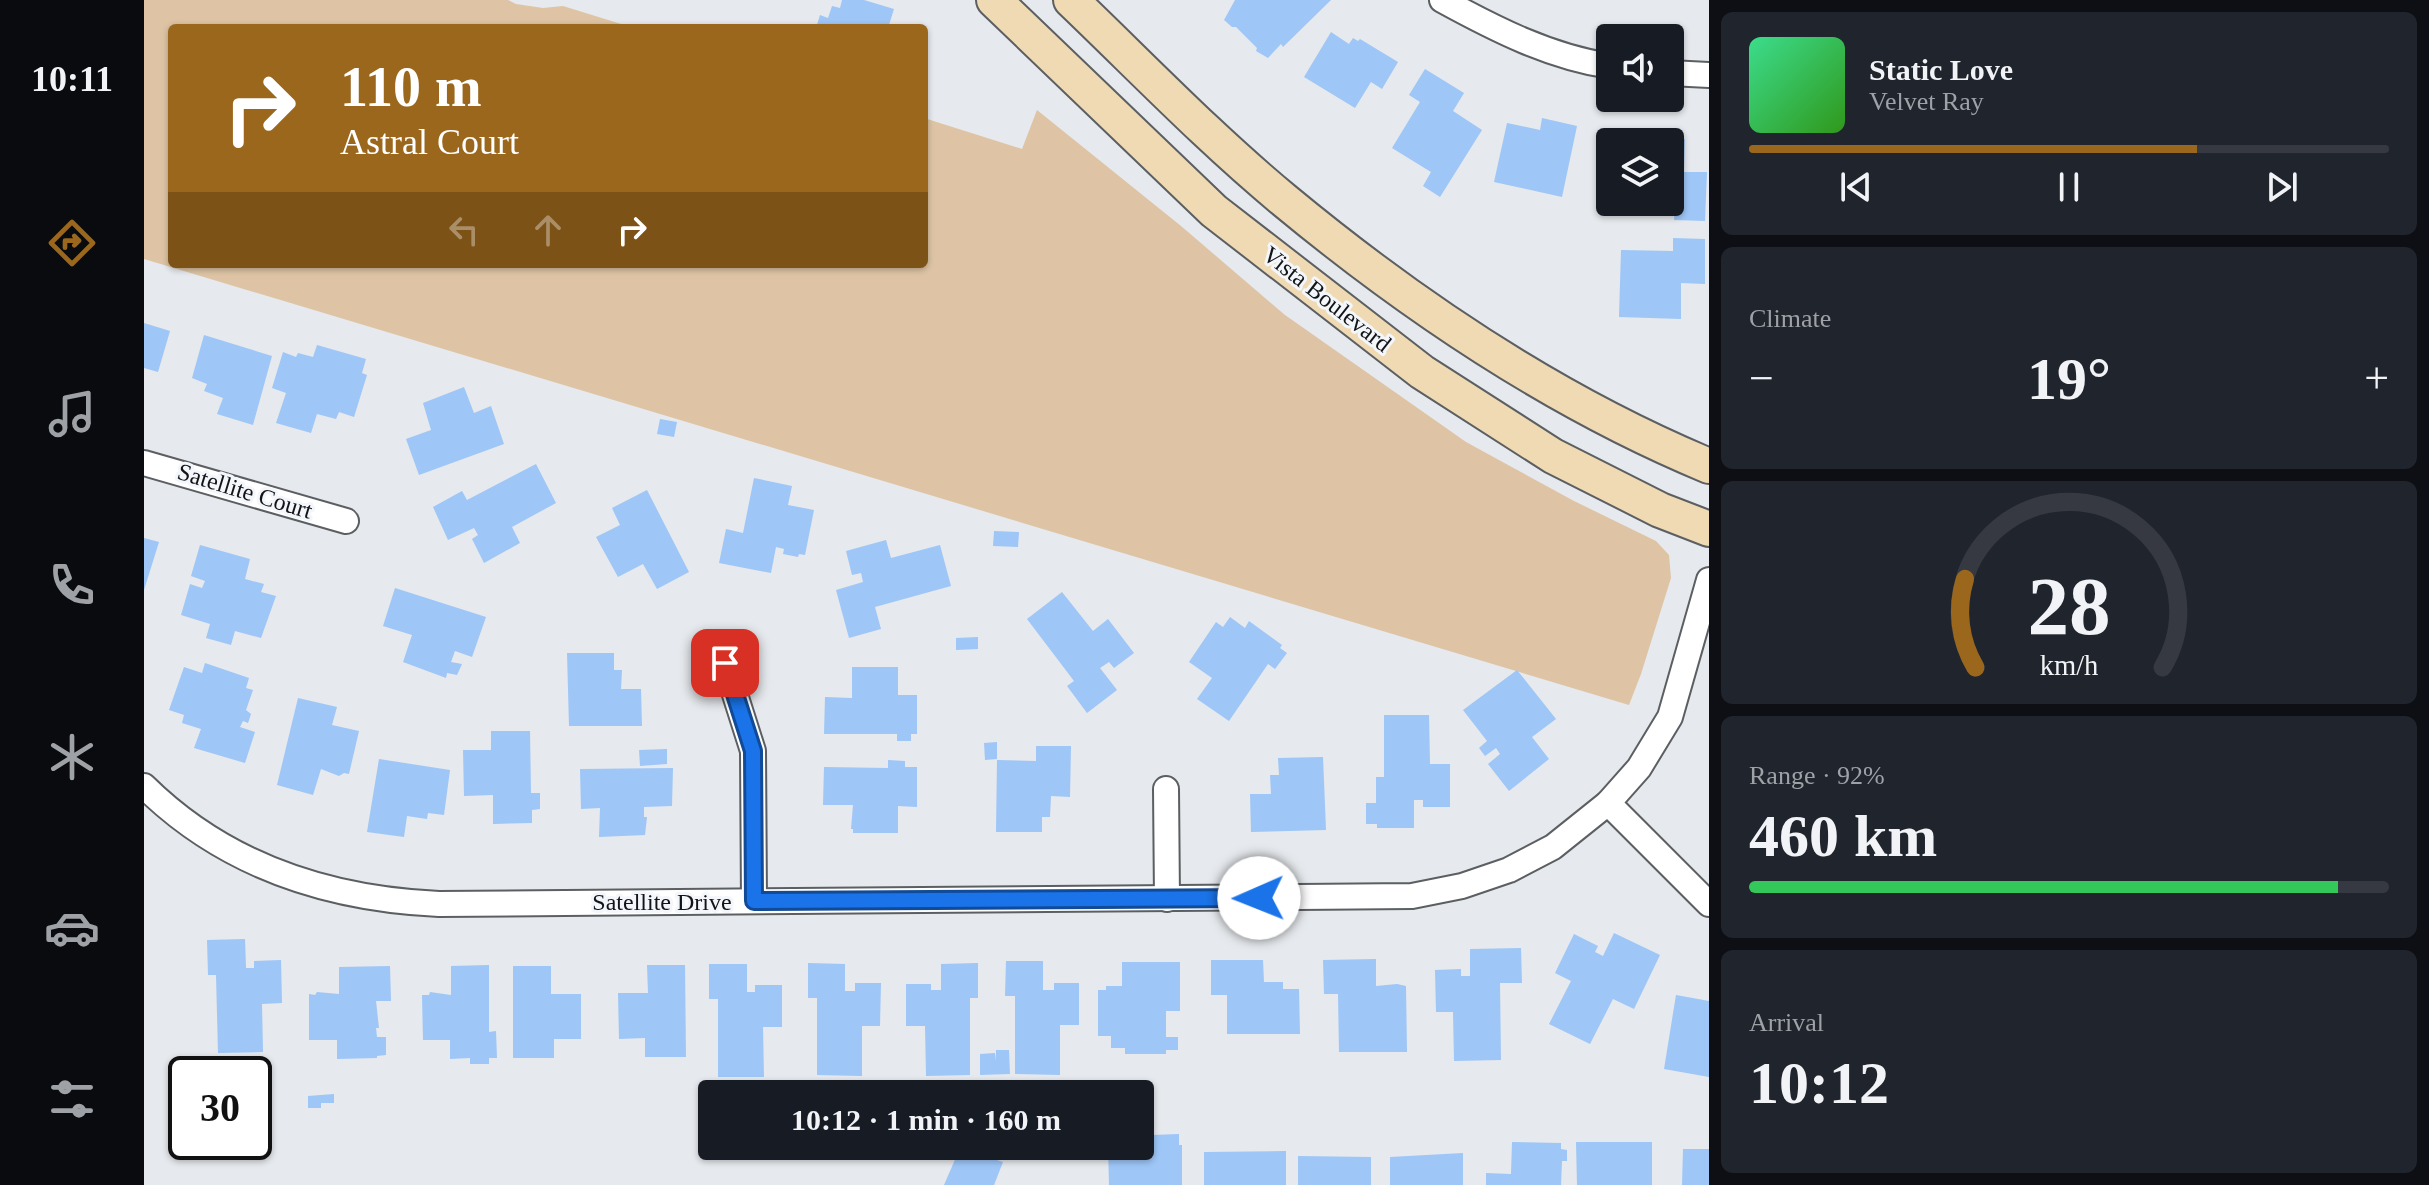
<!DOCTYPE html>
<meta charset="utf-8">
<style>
:root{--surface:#171b24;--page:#20242c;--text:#f1f3f6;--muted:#9ea1a6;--line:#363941;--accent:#9b671d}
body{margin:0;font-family:"Times New Roman",serif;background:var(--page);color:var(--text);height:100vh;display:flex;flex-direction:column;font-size:30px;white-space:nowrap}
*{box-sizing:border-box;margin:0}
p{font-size:26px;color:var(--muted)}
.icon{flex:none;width:44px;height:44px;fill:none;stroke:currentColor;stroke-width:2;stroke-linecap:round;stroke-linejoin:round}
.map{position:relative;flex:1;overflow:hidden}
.sheet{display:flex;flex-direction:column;gap:12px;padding:12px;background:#0d0f14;width:720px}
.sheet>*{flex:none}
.top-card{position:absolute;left:24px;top:24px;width:760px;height:244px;border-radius:8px;box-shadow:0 2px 6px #0004;background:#9b671d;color:#fff;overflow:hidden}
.controls{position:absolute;left:1452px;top:24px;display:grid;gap:16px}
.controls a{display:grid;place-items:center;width:88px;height:88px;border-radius:8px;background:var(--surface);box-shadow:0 2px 6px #0004;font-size:40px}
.speed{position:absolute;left:24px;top:1056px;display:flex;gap:16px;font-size:40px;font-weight:700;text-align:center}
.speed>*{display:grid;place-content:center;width:104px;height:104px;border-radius:50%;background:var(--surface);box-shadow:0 2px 6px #0004;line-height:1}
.speed .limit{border:4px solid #111;border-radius:12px;background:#fff;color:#111}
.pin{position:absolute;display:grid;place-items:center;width:68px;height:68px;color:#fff;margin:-34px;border-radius:16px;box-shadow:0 4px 12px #0006}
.me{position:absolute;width:88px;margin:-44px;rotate:269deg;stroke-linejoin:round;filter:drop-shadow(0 0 6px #0008)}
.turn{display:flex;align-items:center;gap:28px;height:168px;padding:0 40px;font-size:36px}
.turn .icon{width:104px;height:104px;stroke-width:2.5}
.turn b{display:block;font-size:56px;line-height:68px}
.lanes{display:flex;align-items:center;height:76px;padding:0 40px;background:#0003;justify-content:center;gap:40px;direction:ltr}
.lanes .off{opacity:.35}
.big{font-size:60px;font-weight:800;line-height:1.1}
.sheet .widget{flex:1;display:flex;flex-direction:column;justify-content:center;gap:12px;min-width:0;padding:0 28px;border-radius:12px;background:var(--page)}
.sheet .dial{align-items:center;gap:0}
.dial svg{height:208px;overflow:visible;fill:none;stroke:var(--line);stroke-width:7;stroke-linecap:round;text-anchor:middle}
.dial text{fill:var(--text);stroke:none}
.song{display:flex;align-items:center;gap:24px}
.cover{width:96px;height:96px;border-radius:12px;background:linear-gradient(135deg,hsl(150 70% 55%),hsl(110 70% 35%))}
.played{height:8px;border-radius:4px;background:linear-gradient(90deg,var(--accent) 70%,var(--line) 70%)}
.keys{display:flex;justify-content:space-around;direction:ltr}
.heat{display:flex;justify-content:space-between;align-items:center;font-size:44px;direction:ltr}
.charge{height:12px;border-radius:6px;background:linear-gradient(90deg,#34c759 92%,var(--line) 0)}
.trip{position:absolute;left:554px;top:1080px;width:456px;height:80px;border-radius:8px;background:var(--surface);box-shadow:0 2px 6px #0004;font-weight:800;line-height:80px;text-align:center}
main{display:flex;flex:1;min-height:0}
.menu{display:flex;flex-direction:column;width:144px;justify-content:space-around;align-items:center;background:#090b0e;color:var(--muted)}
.menu .icon{width:56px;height:56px}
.menu .on{color:var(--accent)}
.menu b{font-size:36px;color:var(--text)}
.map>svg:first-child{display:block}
.green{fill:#dec4a5}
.building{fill:#9ec6f7}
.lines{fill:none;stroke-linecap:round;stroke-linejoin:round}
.minor-casing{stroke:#5c5f62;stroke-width:28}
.secondary-casing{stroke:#5c5f62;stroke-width:38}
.minor{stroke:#fff;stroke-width:24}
.secondary{stroke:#efdab4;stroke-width:34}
.route-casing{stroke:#114b97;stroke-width:20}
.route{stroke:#1a73e8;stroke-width:14}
.labels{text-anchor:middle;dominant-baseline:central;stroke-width:6;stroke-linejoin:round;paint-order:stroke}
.street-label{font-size:24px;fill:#131416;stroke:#f3f6fa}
</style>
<main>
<nav class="menu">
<b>10:11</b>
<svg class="icon on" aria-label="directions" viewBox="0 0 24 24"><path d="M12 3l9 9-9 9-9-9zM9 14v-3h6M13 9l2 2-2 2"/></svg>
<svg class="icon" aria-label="music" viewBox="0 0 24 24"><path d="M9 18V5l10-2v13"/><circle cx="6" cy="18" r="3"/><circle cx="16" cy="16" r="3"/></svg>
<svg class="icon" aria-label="phone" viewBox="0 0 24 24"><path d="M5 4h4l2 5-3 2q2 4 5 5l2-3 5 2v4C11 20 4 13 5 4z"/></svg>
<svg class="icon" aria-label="climate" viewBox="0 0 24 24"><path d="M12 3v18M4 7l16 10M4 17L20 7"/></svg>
<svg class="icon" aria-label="car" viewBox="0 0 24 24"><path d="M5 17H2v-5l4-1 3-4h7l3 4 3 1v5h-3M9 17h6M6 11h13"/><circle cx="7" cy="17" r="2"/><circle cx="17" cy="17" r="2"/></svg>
<svg class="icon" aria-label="filters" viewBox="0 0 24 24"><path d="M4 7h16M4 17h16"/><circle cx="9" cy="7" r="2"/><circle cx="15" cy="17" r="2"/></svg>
</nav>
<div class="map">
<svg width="1565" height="1185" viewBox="0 0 1565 1185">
<rect width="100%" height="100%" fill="#e6e9ed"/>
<path class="green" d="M0 0H364L372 4 399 8 419 6 490 28H28V264H780V118L878 149 893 110 1037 226 1141 315 1322 442 1430 501 1512 541 1525 555 1527 578 1497 674 1485 705 0 259Z"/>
<g class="building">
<path d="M698 0H720L750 9 744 28H672L676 15 684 18 688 6 696 8Z"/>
<path d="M1091 0H1187L1139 47 1137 44 1124 58 1112 51 1113 48 1092 27H1088L1080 20Z"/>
<path d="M1187 32 1205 44 1209 38 1214 41 1216 39 1254 62 1238 89 1227 82 1211 108 1160 77Z"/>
<path d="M1281 69 1320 93 1309 111 1338 130 1296 197 1279 186 1287 172 1248 148 1276 102 1265 95Z"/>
<path d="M1398 118 1433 126 1418 197 1350 182 1363 123 1396 130Z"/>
<path d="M1478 136 1541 139 1540 172H1563L1561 221 1530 220 1531 206 1475 205 1476 202H1526V142H1478Z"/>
<path d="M1463 141H1466V197H1461Z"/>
<path d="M1529 238 1561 239V284L1537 283V319L1475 317 1477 250 1529 251Z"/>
<path d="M0 323 26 331 14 372 0 368Z"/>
<path d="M60 335 128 356 109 425 73 414 79 398 60 391 63 384 48 378Z"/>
<path d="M173 345 222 359 218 373 223 375 210 417 195 412 192 419 173 414 167 433 132 423 142 393 128 388 139 352 152 357 154 353 169 357Z"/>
<path d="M320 387 330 413 347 406 360 444 275 475 262 439 287 430 279 403Z"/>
<path d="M516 419 533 422 530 437 513 434Z"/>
<path d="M392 464 412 503 368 527 376 543 340 563 328 539 334 535 330 528 304 540 289 507 318 491 323 500Z"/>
<path d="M610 478 648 486 644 505 670 510 661 555 655 554 654 557 639 554 640 549 632 547 627 573 575 563 582 529 599 533Z"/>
<path d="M503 490 545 572 513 589 499 564 474 577 452 537 476 525 468 508Z"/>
<path d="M850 531 875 532 874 547 849 546Z"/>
<path d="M0 538 15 542 0 590Z"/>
<path d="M742 540 747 558 796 545 807 586 731 607 737 629 705 638 692 590 719 582 717 573 708 575 702 551Z"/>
<path d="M56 545 106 559 101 579 120 584 117 592 132 596 117 638 91 631 87 645 62 638 66 624 37 615 46 584 58 588 61 581 47 576Z"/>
<path d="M251 588 342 617 328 657 311 651 307 662 318 664 313 675 303 673 302 678 259 662 268 635 239 626Z"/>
<path d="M918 592 949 631 964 619 990 653 970 668 965 662 956 668 973 690 943 713 923 686 930 681 883 619Z"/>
<path d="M1086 617 1101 628 1105 621 1138 645 1136 648 1143 653 1131 669 1124 664 1085 721 1053 699 1068 678 1045 662 1072 622 1079 627Z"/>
<path d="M834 637V649L812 650V638Z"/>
<path d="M423 653H470V670H478L477 689H497L498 726H425Z"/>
<path d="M61 663 105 678 102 688 109 690 102 710 107 714 104 723 99 721 96 727 111 732 101 763 50 748 57 729 38 723 40 715 25 710 40 667 58 673Z"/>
<path d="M708 667H754V695H773V734H767V741H753V734H680L681 697 708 698Z"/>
<path d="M1373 670 1412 719 1388 737 1405 759 1365 791 1344 764 1356 754 1352 748 1341 756 1335 748 1343 741 1319 710Z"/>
<path d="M154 698 193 707 188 725 215 731 205 774 200 773 195 776 177 769 169 795 133 785Z"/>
<path d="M1240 715H1285L1286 764H1306V807H1279V800H1270V828H1233V824H1222V803H1232V777H1240Z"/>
<path d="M347 731H386L387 793H396V809L388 810V823L349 824V795L320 796 319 750H347Z"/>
<path d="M853 742V759L841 760 840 743Z"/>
<path d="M892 746H927L926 797 907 796 906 817H898V832H852L853 760 892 761Z"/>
<path d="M523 749V764L496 766 495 750Z"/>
<path d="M1179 757 1182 830 1107 832 1106 794H1127L1126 775H1135L1134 758Z"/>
<path d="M235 759 306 770 300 815 284 813 283 819 263 816 260 837 223 832Z"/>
<path d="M744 760 761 761V767H773V807L754 806V833H709V829H707L709 805H679L680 767 744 768Z"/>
<path d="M529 768 528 806 500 807V817H503L501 835 455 837 456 808 437 809 436 769Z"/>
<path d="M1470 933 1516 955 1490 1009 1469 999 1446 1044 1405 1024 1427 981 1411 973 1430 934 1454 946 1451 952 1459 956Z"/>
<path d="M101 939 102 968H110V961L137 960 138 1003 118 1004 119 1052 74 1053 72 975H64L63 940Z"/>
<path d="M1377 948 1378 983H1356L1357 1060 1310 1061 1309 1012H1292L1291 970 1317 969V976H1326V949Z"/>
<path d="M1232 959V986L1253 984 1262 986 1263 1052H1195L1194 994H1180L1179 960Z"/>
<path d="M1067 960H1119L1120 982H1139V989H1155L1156 1034H1083V995H1067Z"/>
<path d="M862 961H899V990H910V983H935V1025H916V1075L871 1074V996H861Z"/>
<path d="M978 962H1036V1011H1022V1037H1034V1050H1022V1054H981V1048H967V1036H954V990H962V986H978Z"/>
<path d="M664 963 701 964V991H711V983H737L736 1026H718V1076L673 1075V998H664Z"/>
<path d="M834 963V998H826V1075L782 1076 781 1026H762V984H787V990H797V964Z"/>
<path d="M565 964H603V992H611V985H638V1027H619L620 1077H574V999H565Z"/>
<path d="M345 965V1032L352 1031 353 1058H345V1064H326V1058L306 1059V1040H279L278 995H285L286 992 307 995V966Z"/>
<path d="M503 965H541L542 1057H501V1038L475 1039 474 993H504Z"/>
<path d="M246 966 247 1001H232L235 1028H232L233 1037H242V1055L233 1056V1058L193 1059V1040H165V994L171 995 173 992 195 994V967Z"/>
<path d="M369 966H407V994H437V1039H410V1058H369Z"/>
<path d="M1532 995 1565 1001V1077L1520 1069Z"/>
<path d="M852 1050H865L866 1074 836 1075V1054L851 1053 852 1061Z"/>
<path d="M190 1094V1103H177V1108H164V1096Z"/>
<path d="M1035 1134V1145H1038V1185H965L964 1147 1008 1146V1135Z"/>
<path d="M1368 1142 1417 1143V1149L1423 1150V1161H1418L1417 1185H1342V1173L1367 1174Z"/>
<path d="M1432 1142H1508V1185H1433Z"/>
<path d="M816 1148 859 1162 850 1185H800Z"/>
<path d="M1539 1149H1565V1185H1538Z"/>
<path d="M1142 1151V1185H1060V1152Z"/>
<path d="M1319 1153V1185H1246V1157Z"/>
<path d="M1154 1156 1227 1157V1185H1154Z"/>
</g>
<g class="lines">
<g class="minor-casing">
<g id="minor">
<path d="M1298 0C1351 29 1406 57 1466 66"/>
<path d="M1526 73 1565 75"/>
<path d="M0 463 202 521"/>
<path d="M581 663 609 751 610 901"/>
<path d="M0 786C81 866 184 899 295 904L1268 896 1318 886 1365 870 1409 847 1464 803 1495 768 1526 717 1565 580"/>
<path d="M1022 789 1023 899"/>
<path d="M1464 803 1565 904"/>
</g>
</g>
<g class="secondary-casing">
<g id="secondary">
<path d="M850 0 1070 211 1278 372 1409 456 1516 510 1565 529"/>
<path d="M927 0C997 67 1065 138 1140 200 1268 306 1411 402 1565 466"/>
</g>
</g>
<use href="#minor" class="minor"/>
<use href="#secondary" class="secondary"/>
</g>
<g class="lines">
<g class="route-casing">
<path id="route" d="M581 663 609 751 610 901 1115 898"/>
</g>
<use href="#route" class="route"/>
</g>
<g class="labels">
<g class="street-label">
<text transform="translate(1183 299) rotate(38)">Vista Boulevard</text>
<text transform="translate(101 491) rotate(17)">Satellite Court</text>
<text x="518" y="902">Satellite Drive</text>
</g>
</g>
</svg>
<div class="controls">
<a><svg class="icon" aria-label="sound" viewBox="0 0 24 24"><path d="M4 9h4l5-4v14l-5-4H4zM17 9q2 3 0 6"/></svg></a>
<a><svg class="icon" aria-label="layers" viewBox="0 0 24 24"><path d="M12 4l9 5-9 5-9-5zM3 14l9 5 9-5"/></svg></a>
</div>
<div class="speed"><div class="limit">30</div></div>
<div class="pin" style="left:581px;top:663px;background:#d93025"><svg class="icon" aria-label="arrive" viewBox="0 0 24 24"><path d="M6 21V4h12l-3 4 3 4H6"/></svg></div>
<svg class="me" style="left:1115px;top:898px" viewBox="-20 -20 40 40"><circle r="19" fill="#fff"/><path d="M0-13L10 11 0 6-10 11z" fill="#1a73e8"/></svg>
<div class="trip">10:12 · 1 min · 160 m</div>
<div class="top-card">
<div class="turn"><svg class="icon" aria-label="right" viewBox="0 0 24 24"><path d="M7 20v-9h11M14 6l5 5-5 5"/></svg><div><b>110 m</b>Astral Court</div></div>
<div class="lanes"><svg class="icon off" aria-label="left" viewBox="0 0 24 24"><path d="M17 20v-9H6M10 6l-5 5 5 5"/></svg><svg class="icon off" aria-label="ahead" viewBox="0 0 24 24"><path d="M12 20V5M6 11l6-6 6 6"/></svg><svg class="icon" aria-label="right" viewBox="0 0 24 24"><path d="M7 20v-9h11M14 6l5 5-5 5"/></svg></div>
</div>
</div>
<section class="sheet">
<div class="widget">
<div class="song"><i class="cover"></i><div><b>Static Love</b><p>Velvet Ray</p></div></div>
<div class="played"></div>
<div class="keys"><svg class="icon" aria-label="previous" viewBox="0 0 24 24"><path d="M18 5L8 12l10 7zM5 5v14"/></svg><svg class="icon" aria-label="pause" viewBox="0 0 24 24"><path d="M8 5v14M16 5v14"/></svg><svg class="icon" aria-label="next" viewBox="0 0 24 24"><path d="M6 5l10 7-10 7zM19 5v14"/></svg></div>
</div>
<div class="widget"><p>Climate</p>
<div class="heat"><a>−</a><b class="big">19°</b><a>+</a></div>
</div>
<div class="widget dial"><svg viewBox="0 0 100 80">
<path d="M14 69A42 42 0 1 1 86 69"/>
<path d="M14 69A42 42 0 0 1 10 35" stroke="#9b671d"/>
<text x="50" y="56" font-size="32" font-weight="700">28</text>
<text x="50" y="72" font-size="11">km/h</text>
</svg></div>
<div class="widget"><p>Range · 92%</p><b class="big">460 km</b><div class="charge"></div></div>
<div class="widget"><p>Arrival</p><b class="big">10:12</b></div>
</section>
</main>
